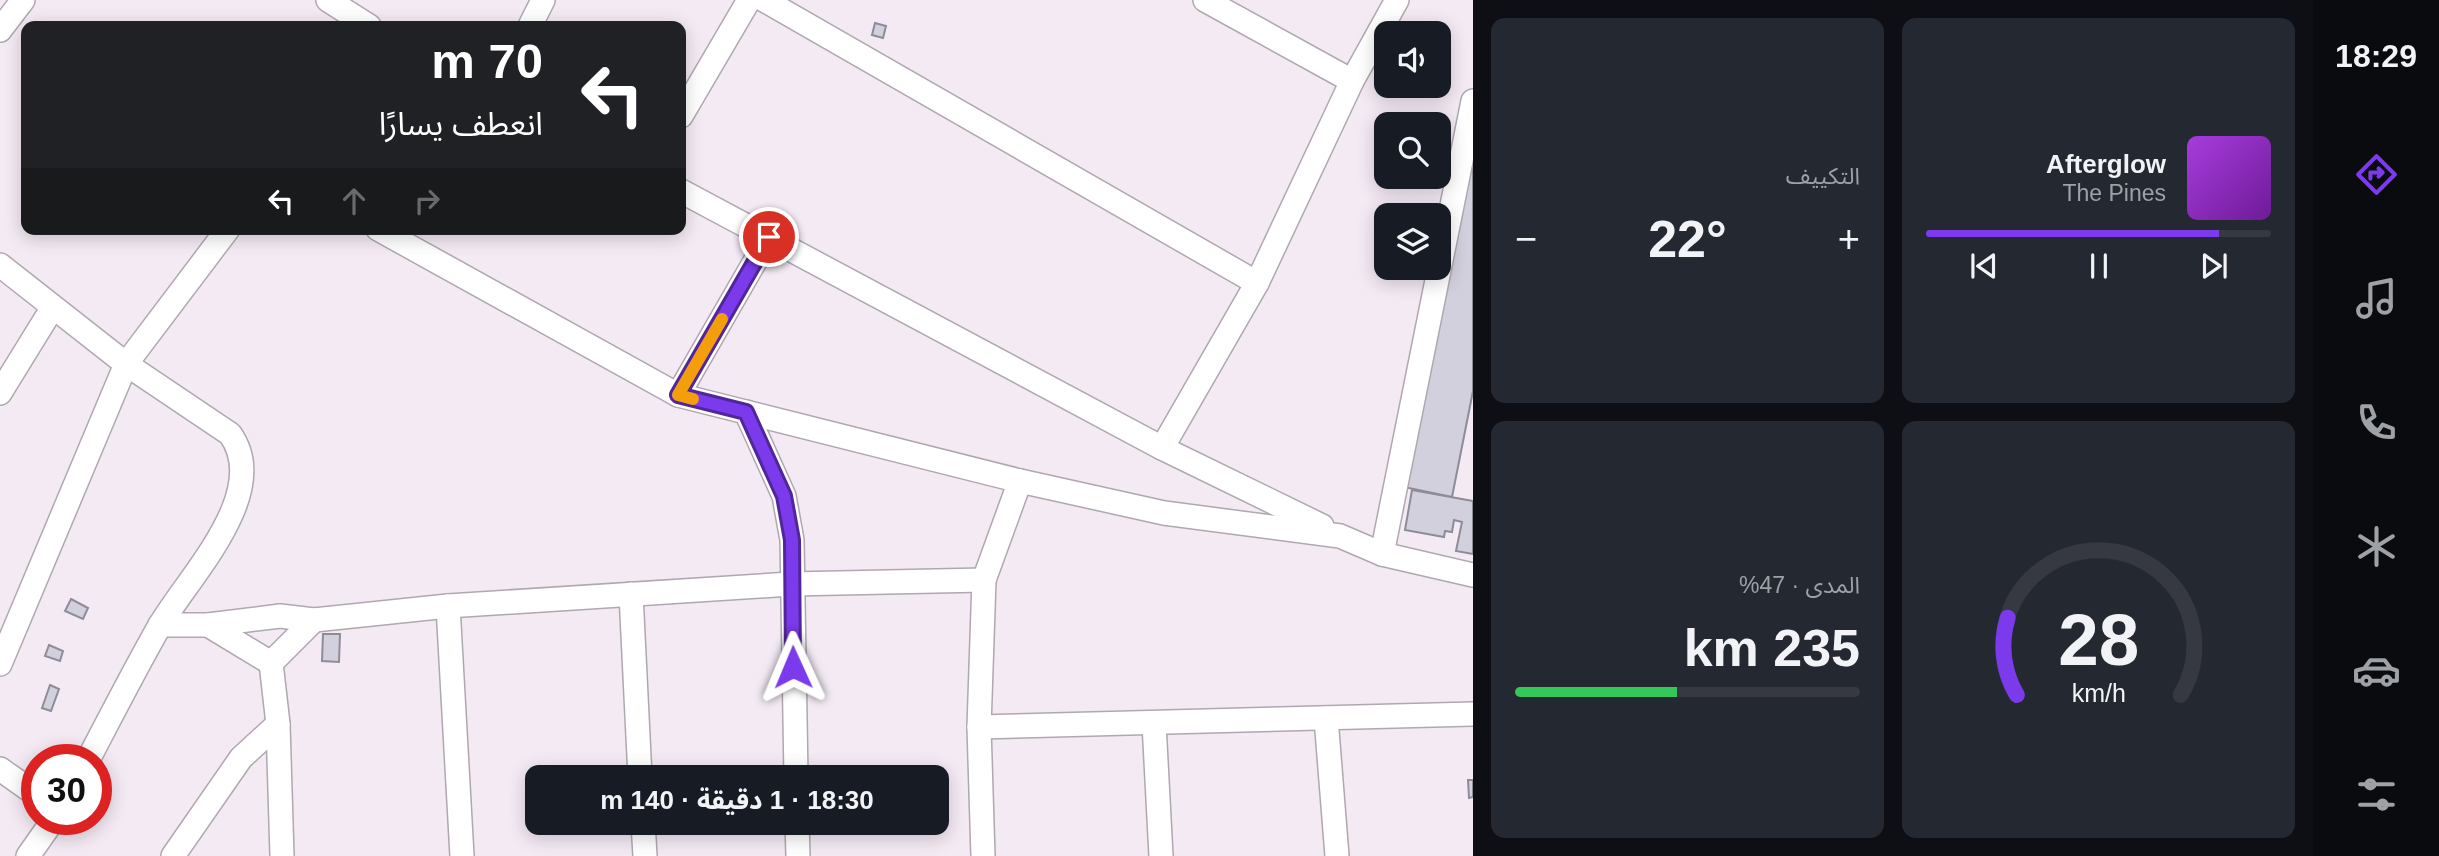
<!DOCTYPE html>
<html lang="ar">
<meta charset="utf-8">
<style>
:root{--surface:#171b24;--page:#242831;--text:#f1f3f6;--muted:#9ea1a6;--line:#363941;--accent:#7c3aed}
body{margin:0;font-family:Arial,"Noto Sans Arabic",sans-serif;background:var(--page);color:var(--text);direction:rtl;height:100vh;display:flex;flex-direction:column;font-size:26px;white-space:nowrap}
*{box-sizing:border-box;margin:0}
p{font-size:23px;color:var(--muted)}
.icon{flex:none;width:38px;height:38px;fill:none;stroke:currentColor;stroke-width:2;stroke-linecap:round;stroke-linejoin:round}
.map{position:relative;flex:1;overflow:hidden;direction:ltr}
.panel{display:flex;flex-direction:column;gap:18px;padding:18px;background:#0d0f14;width:840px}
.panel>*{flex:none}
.hud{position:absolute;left:21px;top:21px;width:665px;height:214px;border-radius:14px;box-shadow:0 4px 18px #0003;direction:rtl;background:#202124;color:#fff;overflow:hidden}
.tools{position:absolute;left:1374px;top:21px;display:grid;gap:14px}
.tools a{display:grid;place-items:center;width:77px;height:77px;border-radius:14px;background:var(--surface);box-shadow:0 4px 18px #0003;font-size:35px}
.speed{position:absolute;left:21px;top:744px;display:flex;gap:14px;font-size:35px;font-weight:700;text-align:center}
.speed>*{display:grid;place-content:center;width:91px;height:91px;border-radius:50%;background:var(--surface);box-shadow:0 4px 18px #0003;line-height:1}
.speed .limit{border:10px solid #d22;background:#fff;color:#111}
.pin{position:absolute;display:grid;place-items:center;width:60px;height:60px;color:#fff;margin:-30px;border:4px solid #fff;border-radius:50%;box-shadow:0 2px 7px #0007}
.me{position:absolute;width:77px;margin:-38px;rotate:359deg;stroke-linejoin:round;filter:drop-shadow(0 0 5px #0008)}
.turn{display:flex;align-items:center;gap:24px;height:147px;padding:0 28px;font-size:32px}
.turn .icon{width:91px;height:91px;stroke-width:2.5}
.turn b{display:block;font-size:49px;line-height:60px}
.lanes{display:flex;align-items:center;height:66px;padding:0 28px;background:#0003;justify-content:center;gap:35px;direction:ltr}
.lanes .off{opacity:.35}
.big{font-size:52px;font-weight:700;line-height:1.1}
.panel .tile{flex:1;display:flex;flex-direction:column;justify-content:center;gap:10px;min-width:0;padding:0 24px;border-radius:14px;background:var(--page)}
.panel .dial{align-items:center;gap:0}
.dial svg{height:182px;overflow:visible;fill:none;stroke:var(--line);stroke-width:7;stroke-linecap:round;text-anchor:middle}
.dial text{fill:var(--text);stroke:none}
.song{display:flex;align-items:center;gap:21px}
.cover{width:84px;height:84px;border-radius:10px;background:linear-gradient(135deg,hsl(280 70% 55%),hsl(280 70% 35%))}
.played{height:7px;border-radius:4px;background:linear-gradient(90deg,var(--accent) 85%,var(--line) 85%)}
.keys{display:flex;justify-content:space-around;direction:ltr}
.heat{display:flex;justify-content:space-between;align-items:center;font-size:38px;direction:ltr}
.charge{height:10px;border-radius:5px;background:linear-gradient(90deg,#34c759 47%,var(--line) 0)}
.panel .tiles{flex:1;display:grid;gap:18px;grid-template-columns:repeat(2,1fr)}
.trip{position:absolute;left:525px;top:765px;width:424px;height:70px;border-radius:14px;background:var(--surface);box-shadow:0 4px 18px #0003;font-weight:700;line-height:70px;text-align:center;direction:rtl}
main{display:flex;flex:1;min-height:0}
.menu{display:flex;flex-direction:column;width:126px;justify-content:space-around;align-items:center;background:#090b0e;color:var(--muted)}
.menu .icon{width:49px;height:49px}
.menu .active{color:var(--accent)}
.menu b{font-size:32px;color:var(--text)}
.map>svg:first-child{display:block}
.building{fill:#d2d0dc;stroke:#8e8c97;stroke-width:2}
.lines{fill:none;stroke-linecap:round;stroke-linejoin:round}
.street-casing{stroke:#b0a7b0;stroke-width:26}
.street{stroke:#fff;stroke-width:23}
.route-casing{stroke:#51269a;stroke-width:18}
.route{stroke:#7c3aed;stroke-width:12}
.slow{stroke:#f59e0b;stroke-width:12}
</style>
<main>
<nav class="menu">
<b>18:29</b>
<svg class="icon active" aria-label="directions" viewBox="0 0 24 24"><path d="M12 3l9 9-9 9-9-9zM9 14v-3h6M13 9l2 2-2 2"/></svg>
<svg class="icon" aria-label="music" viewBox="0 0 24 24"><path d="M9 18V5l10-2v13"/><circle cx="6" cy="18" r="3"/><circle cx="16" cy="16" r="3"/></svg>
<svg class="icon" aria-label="phone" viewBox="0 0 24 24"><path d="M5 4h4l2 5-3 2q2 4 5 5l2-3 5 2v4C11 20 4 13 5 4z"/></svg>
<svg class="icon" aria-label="climate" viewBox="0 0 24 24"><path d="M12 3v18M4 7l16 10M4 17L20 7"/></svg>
<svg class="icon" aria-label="car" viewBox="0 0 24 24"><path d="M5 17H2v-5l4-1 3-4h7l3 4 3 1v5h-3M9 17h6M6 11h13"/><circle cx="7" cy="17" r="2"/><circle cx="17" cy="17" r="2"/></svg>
<svg class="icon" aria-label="filters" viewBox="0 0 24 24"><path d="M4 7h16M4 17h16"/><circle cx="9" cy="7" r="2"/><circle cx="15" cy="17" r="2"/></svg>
</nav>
<section class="panel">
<div class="tiles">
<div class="tile">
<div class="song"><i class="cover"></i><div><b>Afterglow</b><p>The Pines</p></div></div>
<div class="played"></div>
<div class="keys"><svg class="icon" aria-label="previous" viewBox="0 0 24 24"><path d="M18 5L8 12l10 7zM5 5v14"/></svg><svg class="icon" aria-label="pause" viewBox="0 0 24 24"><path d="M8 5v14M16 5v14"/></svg><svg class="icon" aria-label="next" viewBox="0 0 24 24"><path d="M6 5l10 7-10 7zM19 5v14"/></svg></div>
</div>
<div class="tile"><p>التكييف</p>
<div class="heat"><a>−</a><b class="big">22°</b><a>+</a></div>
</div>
<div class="tile dial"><svg viewBox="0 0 100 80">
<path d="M14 69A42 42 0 1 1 86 69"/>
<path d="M14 69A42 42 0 0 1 10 35" stroke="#7c3aed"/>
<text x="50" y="56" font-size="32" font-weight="700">28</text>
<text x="50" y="72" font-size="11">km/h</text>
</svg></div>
<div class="tile"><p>المدى · 47%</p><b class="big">235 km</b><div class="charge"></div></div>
</div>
</section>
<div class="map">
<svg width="1473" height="856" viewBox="0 0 1473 856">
<rect width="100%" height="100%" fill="#f4eaf4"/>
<g class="building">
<path d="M875 23 886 26 883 38 872 35Z"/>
<path d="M1468 161 1473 162V391L1452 497 1404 487Z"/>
<path d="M1412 490 1473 501V554L1456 551 1462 522 1454 520 1452 532 1445 531 1444 537 1405 530Z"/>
<path d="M71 599 88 608 83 619 65 611Z"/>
<path d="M323 634H340L339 662 322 661Z"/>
<path d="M49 645 63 651 60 661 45 656Z"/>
<path d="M50 685 59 689 51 711 42 708Z"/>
<path d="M1468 780H1473V797L1469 798Z"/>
</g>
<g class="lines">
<g class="street-casing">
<g id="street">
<path d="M328 0 369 26"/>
<path d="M764 0 1257 283"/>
<path d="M1205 0 1352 81"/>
<path d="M530 26 543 0"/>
<path d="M0 30 23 0"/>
<path d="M681 116 749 0"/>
<path d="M681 191 1162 448 1322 526"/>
<path d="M378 229 678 395 1020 481 1164 513 1340 536 1382 554 1473 575"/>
<path d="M0 265 126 364 230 434C273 493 187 578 159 627 134 671 111 716 88 760"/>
<path d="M0 393 53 307"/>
<path d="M678 395 769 237"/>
<path d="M746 412 784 496 792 540 796 777"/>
<path d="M1162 448 1257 283 1352 81 1397 0"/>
<path d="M1382 554 1473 101"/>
<path d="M631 594 640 777"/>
<path d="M448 606 462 856"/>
<path d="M160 625H208L280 616 314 620 448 606 791 584 984 580"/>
<path d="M208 625 271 663 278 724 282 856"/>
<path d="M271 663 314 620"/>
<path d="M0 664 126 364 228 229"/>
<path d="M1326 718 1337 856"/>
<path d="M1154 723 1161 856"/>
<path d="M979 727 1473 714"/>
<path d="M0 769 37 795"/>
<path d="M643 822 645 856"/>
<path d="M797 822 798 856"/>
<path d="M28 856 54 819"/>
<path d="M173 856 241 758 278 724"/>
<path d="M983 856 979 727 984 580 1020 481"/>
</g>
</g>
<use href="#street" class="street"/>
</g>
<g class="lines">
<g class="route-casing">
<path id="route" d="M769 237 678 395 746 412 784 496 792 540 793 667"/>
</g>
<use href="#route" class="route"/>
<path class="slow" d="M693 399 678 395 722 319"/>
</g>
</svg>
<div class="tools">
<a><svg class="icon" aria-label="sound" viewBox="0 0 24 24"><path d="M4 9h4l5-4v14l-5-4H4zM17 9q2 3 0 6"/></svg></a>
<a><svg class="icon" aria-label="search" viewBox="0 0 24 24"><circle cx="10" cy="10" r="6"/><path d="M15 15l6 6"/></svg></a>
<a><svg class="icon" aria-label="layers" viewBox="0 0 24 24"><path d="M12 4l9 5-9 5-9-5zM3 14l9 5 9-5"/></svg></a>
</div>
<div class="speed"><div class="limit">30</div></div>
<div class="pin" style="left:769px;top:237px;background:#d93025"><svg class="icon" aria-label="arrive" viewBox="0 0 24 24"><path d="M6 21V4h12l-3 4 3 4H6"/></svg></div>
<svg class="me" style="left:793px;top:667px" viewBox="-20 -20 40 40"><path d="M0-17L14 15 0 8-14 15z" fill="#7c3aed" stroke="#fff" stroke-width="4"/></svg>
<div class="trip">18:30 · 1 دقيقة · 140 m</div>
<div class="hud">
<div class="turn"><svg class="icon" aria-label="left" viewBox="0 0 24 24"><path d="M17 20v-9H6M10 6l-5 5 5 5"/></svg><div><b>70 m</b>انعطف يسارًا</div></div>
<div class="lanes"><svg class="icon" aria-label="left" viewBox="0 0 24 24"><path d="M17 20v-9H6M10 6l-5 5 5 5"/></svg><svg class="icon off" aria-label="ahead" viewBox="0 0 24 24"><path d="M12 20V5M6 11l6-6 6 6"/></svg><svg class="icon off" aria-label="right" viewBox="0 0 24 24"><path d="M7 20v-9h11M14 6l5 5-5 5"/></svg></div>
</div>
</div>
</main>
